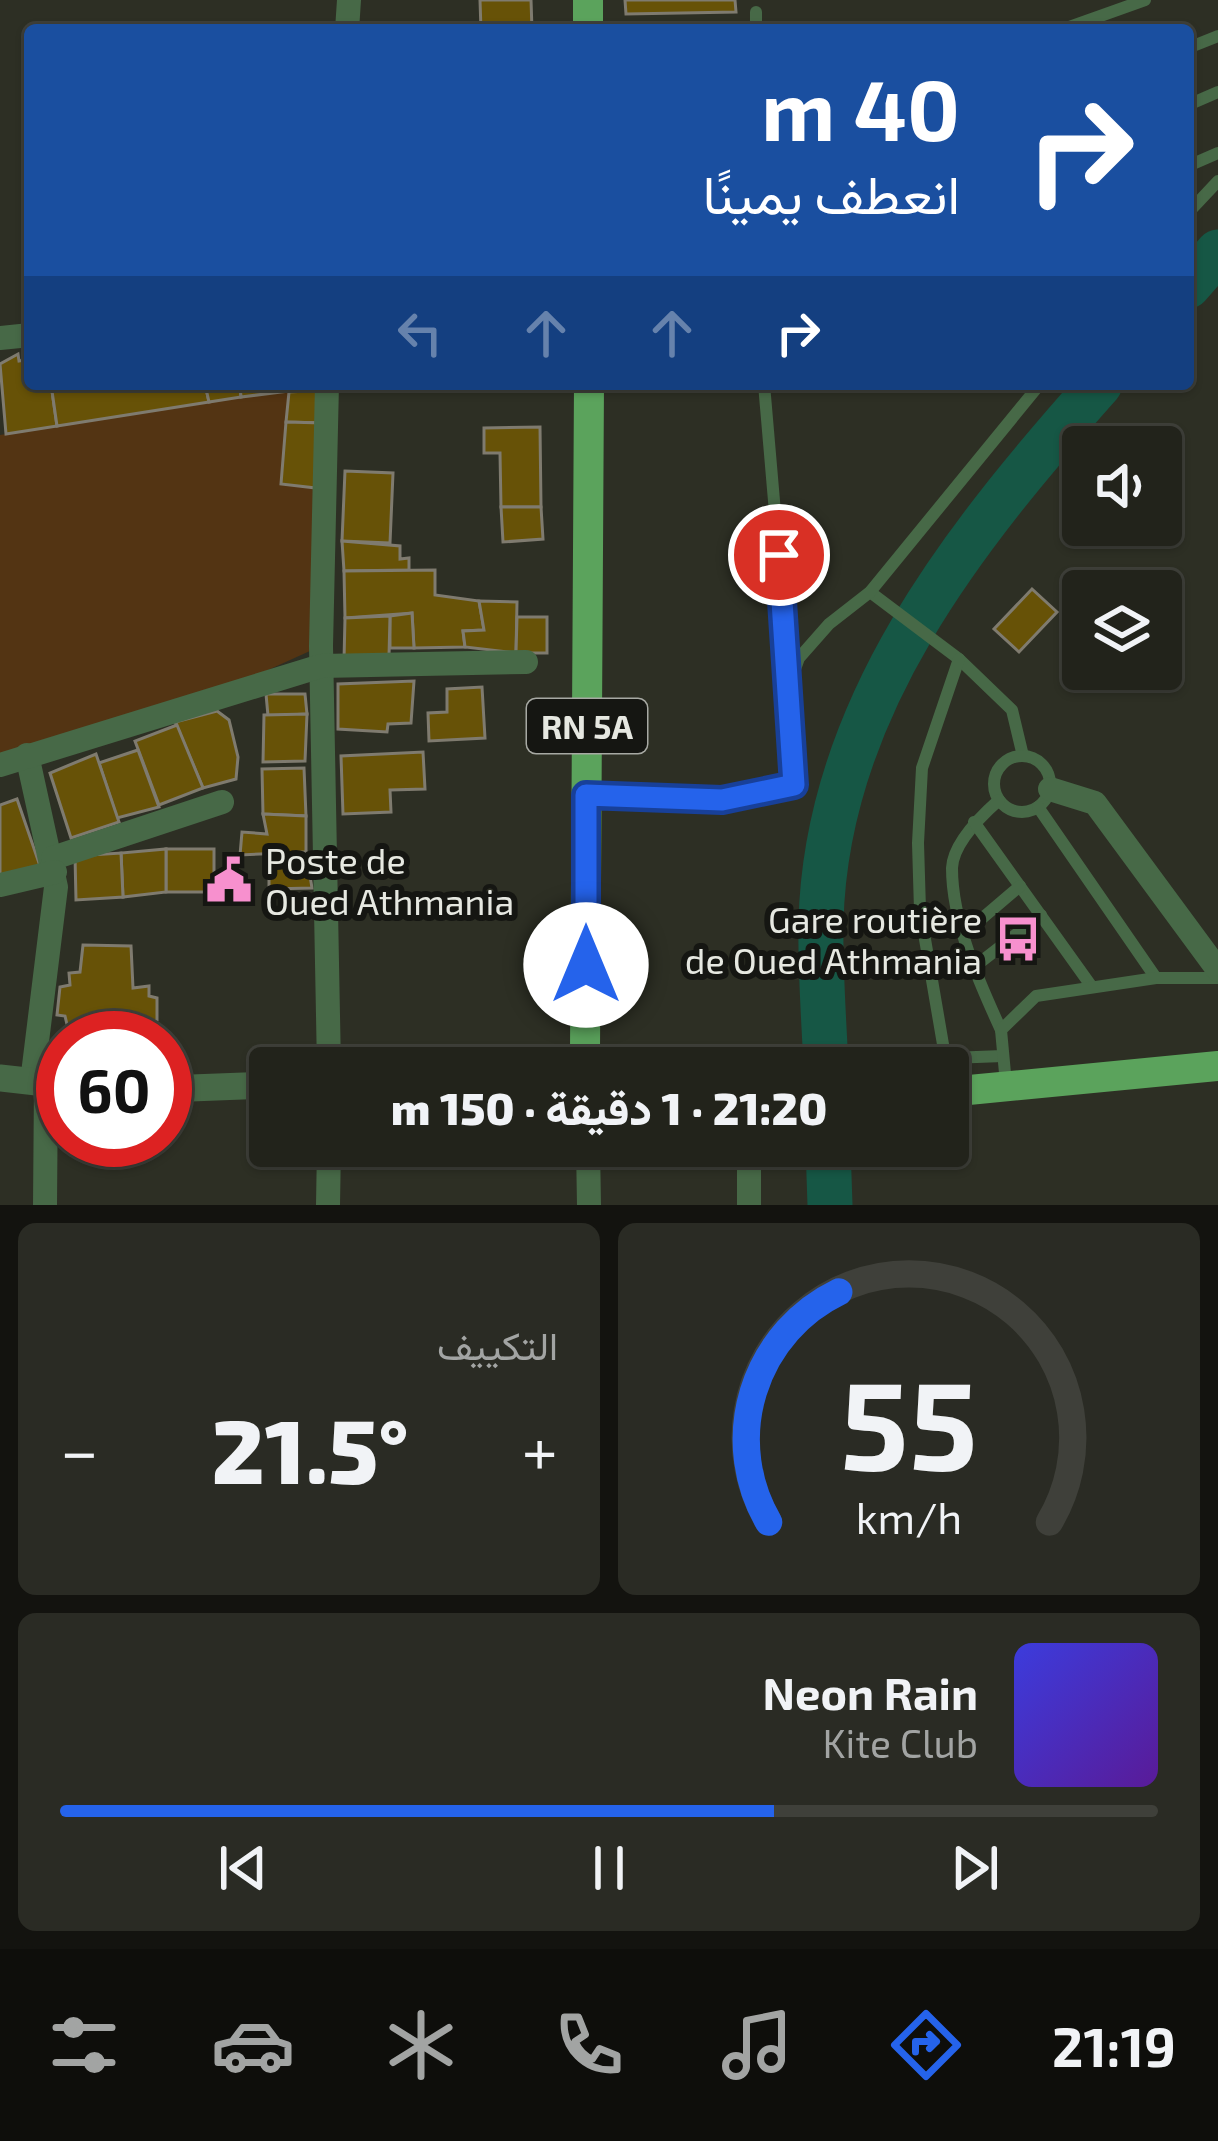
<!DOCTYPE html>
<html lang="ar">
<meta charset="utf-8">
<style>
:root{--surface:#22231b;--page:#2a2b24;--text:#f1f3f6;--muted:#a2a4a3;--line:#3f403a;--accent:#2563eb}
body{margin:0;font-family:"Exo 2",Vazirmatn,sans-serif;background:var(--page);color:var(--text);direction:rtl;height:100vh;display:flex;flex-direction:column;font-size:45px;white-space:nowrap}
*{box-sizing:border-box;margin:0}
p{font-size:39px;color:var(--muted)}
.icon{flex:none;width:66px;height:66px;fill:none;stroke:currentColor;stroke-width:2;stroke-linecap:round;stroke-linejoin:round}
.map{position:relative;height:1205px;overflow:hidden;direction:ltr}
.panel{display:flex;flex-direction:column;gap:18px;padding:18px;background:#13130f;flex:1}
.panel>*{flex:none}
.top-card{position:absolute;left:24px;top:24px;width:1170px;height:366px;border-radius:12px;box-shadow:0 3px 9px #0004,0 0 0 3px var(--line);direction:rtl;background:#1a4fa0;color:#fff;overflow:hidden}
.fabs{position:absolute;left:1062px;top:426px;display:grid;gap:24px}
.fabs a{display:grid;place-items:center;width:120px;height:120px;border-radius:12px;background:var(--surface);box-shadow:0 3px 9px #0004,0 0 0 3px var(--line);font-size:60px}
.speed{position:absolute;left:36px;top:1011px;display:flex;gap:24px;font-size:60px;font-weight:700;text-align:center}
.speed>*{display:grid;place-content:center;width:156px;height:156px;border-radius:50%;background:var(--surface);box-shadow:0 3px 9px #0004,0 0 0 3px var(--line);line-height:1}
.speed .limit{border:18px solid #d22;background:#fff;color:#111}
.pin{position:absolute;display:grid;place-items:center;width:102px;height:102px;color:#fff;margin:-51px;border:6px solid #fff;border-radius:50%;box-shadow:0 3px 12px #0007}
.me{position:absolute;width:132px;margin:-66px;rotate:0deg;stroke-linejoin:round;filter:drop-shadow(0 0 9px #0008)}
.turn{display:flex;align-items:center;gap:42px;height:252px;padding:0 36px;font-size:54px}
.turn .icon{width:156px;height:156px;stroke-width:2.5}
.turn b{display:block;font-size:84px;line-height:102px}
.lanes{display:flex;align-items:center;height:114px;padding:0 36px;background:#0003;justify-content:center;gap:60px;direction:ltr}
.lanes .off{opacity:.35}
.big{font-size:90px;font-weight:800;line-height:1.1}
.panel .card{flex:1;display:flex;flex-direction:column;justify-content:center;gap:18px;min-width:0;padding:0 42px;border-radius:18px;background:var(--page)}
.panel .dial{align-items:center;gap:0}
.dial svg{height:312px;overflow:visible;fill:none;stroke:var(--line);stroke-width:7;stroke-linecap:round;text-anchor:middle}
.dial text{fill:var(--text);stroke:none}
.song{display:flex;align-items:center;gap:36px}
.cover{width:144px;height:144px;border-radius:18px;background:linear-gradient(135deg,hsl(240 70% 55%),hsl(270 70% 35%))}
.played{height:12px;border-radius:6px;background:linear-gradient(90deg,var(--accent) 65%,var(--line) 65%)}
.keys{display:flex;justify-content:space-around;direction:ltr}
.heat{display:flex;justify-content:space-between;align-items:center;font-size:66px;direction:ltr}
.panel .tiles{flex:1;display:grid;gap:18px;grid-template-columns:1fr 1fr}
.card:last-child{grid-column:span 2}
.trip{position:absolute;left:249px;top:1047px;width:720px;height:120px;border-radius:12px;background:var(--surface);box-shadow:0 3px 9px #0004,0 0 0 3px var(--line);font-weight:800;line-height:120px;text-align:center;direction:rtl}
.menu{display:flex;height:192px;justify-content:space-around;align-items:center;background:#0e0e0b;color:var(--muted)}
.menu .icon{width:84px;height:84px}
.menu .active{color:var(--accent)}
.menu b{font-size:54px;color:var(--text)}
.map>svg:first-child{display:block}
.green{fill:#533413}
.lines{fill:none;stroke-linecap:round;stroke-linejoin:round}
.river{stroke:#165745;stroke-width:45}
.building{fill:#675207;stroke:#7f7b6f;stroke-width:3}
.service{stroke:#476947;stroke-width:12}
.minor{stroke:#476947;stroke-width:24}
.tertiary{stroke:#476947;stroke-width:27}
.primary{stroke:#5ba35c;stroke-width:30}
.route-casing{stroke:#184099;stroke-width:30}
.route{stroke:#2563eb;stroke-width:21}
.labels{text-anchor:middle;dominant-baseline:central;stroke-width:12;stroke-linejoin:round;paint-order:stroke}
.shield{fill:#151612;stroke:#a7a9a3;stroke-width:3}
.shield-label{font-size:33px;font-weight:bold;fill:#e6e8e1}
.poi-label{font-size:36px;fill:#e6e8e1;stroke:#151612;text-anchor:start}
</style>
<div class="map">
<svg width="1218" height="1205" viewBox="0 0 1218 1205">
<rect width="100%" height="100%" fill="#2d2f24"/>
<path class="green" d="M289 389 281 484 324 488 321 646 257 675 0 757V435Z"/>
<g class="lines">
<g class="river">
<path d="M1188 286 1218 252"/>
<path d="M826 1068C824 1020 820 971 821 922 826 708 965 536 1100 384"/>
<path d="M828 1146 830 1205"/>
</g>
</g>
<g class="building">
<path d="M480 0H531L532 30H481Z"/>
<path d="M625 0H735L736 12 626 14Z"/>
<path d="M18 354 19 361 30 359V384H51L57 426 6 434 0 364Z"/>
<path d="M51 384H205L209 402 57 426Z"/>
<path d="M205 384H240L241 397 209 402Z"/>
<path d="M240 384H321V387L241 397Z"/>
<path d="M324 390 323 423 286 422 289 392Z"/>
<path d="M286 422 323 423 316 488 281 484Z"/>
<path d="M540 427 541 507H501L500 453H484V428Z"/>
<path d="M345 471 393 473 390 543 342 541Z"/>
<path d="M501 507H541L543 539 503 542Z"/>
<path d="M342 541 400 546V559L409 558V570L344 571Z"/>
<path d="M435 570V595L479 601 484 630 463 631 465 647 414 648 412 613 345 618 344 571Z"/>
<path d="M1032 589 1057 612 1019 652 994 629Z"/>
<path d="M479 601 517 602 516 653 465 647 463 631 484 630Z"/>
<path d="M412 613 414 648H390V616Z"/>
<path d="M390 616 389 656 344 660 345 618Z"/>
<path d="M517 617H547V653H516Z"/>
<path d="M414 681 411 723 388 724 387 732 338 729V684Z"/>
<path d="M482 687 485 738 429 741 428 713 447 712V689Z"/>
<path d="M266 694H305L307 714 268 716Z"/>
<path d="M217 711 229 720 238 757 236 779 203 788 175 722Z"/>
<path d="M307 714 305 761 263 762 264 715Z"/>
<path d="M177 725 203 788 159 805 135 741Z"/>
<path d="M138 750 159 807 117 818 99 763Z"/>
<path d="M423 752 425 789 390 790 391 812 343 814 341 756Z"/>
<path d="M96 754 119 822 71 838 50 773Z"/>
<path d="M304 768 306 816 263 814 262 769Z"/>
<path d="M17 799 40 866 0 880V805Z"/>
<path d="M263 814 306 816V852L240 855 242 832 267 834Z"/>
<rect x="166" y="849" width="48" height="43"/>
<path d="M166 849V892L123 897 121 853Z"/>
<path d="M306 852 312 888 269 889V854Z"/>
<path d="M121 853 123 897 76 900 75 856Z"/>
<path d="M83 945 131 946 133 988 149 986V996L157 998V1020L148 1022V1037L77 1038 69 1033 65 1016 57 1015 60 987 70 985 69 973 80 972Z"/>
</g>
<g class="lines">
<g class="service">
<path d="M756 12V30"/>
<path d="M1061 30 1145 0"/>
<path d="M1188 48 1218 36"/>
<path d="M1188 105 1218 92"/>
<path d="M1188 166 1218 153"/>
<path d="M1188 213 1218 181"/>
<path d="M764 384 789 676"/>
<path d="M870 592 959 659 1012 710 1023 756"/>
<circle cx="1022" cy="784" r="28"/>
<path d="M588 795 721 800 794 785 790 683 799 658 829 624 870 592 1040 384"/>
<path d="M999 800C981 816 953 843 952 868 952 922 979 982 1001 1030"/>
<path d="M1038 807 1156 978"/>
<path d="M974 822 1092 987"/>
<path d="M966 932 1020 886"/>
<path d="M973 968 1041 915"/>
<path d="M950 1058 1003 1056"/>
<path d="M1006 1084 1001 1030 1036 996 1156 978H1218"/>
<path d="M951 1091 920 910 918 843 922 768 959 659"/>
</g>
<g class="minor">
<path d="M347 30 349 0"/>
<path d="M0 338 30 335"/>
<path d="M327 384 321 646 329 1068"/>
<path d="M27 755 56 887 32 1082"/>
<path d="M0 765 321 666 526 662"/>
<path d="M1050 789 1095 803 1218 970"/>
<path d="M53 858 222 802"/>
<path d="M0 885 55 872"/>
<path d="M588 1146 589 1205"/>
<path d="M45 1205 46 1083"/>
<path d="M328 1205 329 1146"/>
<path d="M749 1205V1146"/>
</g>
<g class="tertiary">
<path d="M0 1078 63 1085"/>
<path d="M165 1089 270 1085"/>
</g>
<g class="primary">
<path d="M588 0V30"/>
<path d="M589 384 585 1051 590 1068"/>
<path d="M948 1092 1218 1066"/>
</g>
</g>
<g class="lines">
<g class="route-casing">
<path id="route" d="M586 965V795L722 800 794 785 779 555"/>
</g>
<use href="#route" class="route"/>
</g>
<defs>
<g id="civic-bare" transform="scale(3.6)"><path d="M-.6-6.5H3V-4.5H.6V-3L4-1V1h2V6H-6V1h2V-1L-.6-3ZM-1.2 2.5V6h2.4V2.5Z" fill="#f790ce" stroke="#151612" stroke-width="2.5" paint-order="stroke"/></g>
<g id="bus-bare" transform="scale(3.6)"><path d="M-5-6H5V4H4V6H2V4H-2V6H-4V4H-5ZM-3.5-4V0h7V-4ZM-3.5 1.2v1.5H-2V1.2ZM2 1.2v1.5H3.5V1.2Z" fill="#f790ce" stroke="#151612" stroke-width="2.5" paint-order="stroke"/></g>
</defs>
<g fill-rule="evenodd">
<use href="#civic-bare" x="229" y="880"/>
<use href="#bus-bare" x="1018" y="939"/>
</g>
<g class="labels">
<rect class="shield" x="527" y="699" width="120" height="54" rx="9"/>
<g class="shield-label">
<text x="587" y="726">RN 5A</text>
</g>
<g class="poi-label">
<text x="265" y="859">Poste de<tspan x="265" dy="41">Oued Athmania</tspan></text>
<text x="982" y="918" text-anchor="end">Gare routière<tspan x="982" dy="41">de Oued Athmania</tspan></text>
</g>
</g>
</svg>
<div class="fabs">
<a><svg class="icon" aria-label="sound" viewBox="0 0 24 24"><path d="M4 9h4l5-4v14l-5-4H4zM17 9q2 3 0 6"/></svg></a>
<a><svg class="icon" aria-label="layers" viewBox="0 0 24 24"><path d="M12 4l9 5-9 5-9-5zM3 14l9 5 9-5"/></svg></a>
</div>
<div class="speed"><div class="limit">60</div></div>
<div class="pin" style="left:779px;top:555px;background:#d93025"><svg class="icon" aria-label="arrive" viewBox="0 0 24 24"><path d="M6 21V4h12l-3 4 3 4H6"/></svg></div>
<svg class="me" style="left:586px;top:965px" viewBox="-20 -20 40 40"><circle r="19" fill="#fff"/><path d="M0-13L10 11 0 6-10 11z" fill="#2563eb"/></svg>
<div class="trip">21:20 · 1 دقيقة · 150 m</div>
<div class="top-card">
<div class="turn"><svg class="icon" aria-label="right" viewBox="0 0 24 24"><path d="M7 20v-9h11M14 6l5 5-5 5"/></svg><div><b>40 m</b>انعطف يمينًا</div></div>
<div class="lanes"><svg class="icon off" aria-label="left" viewBox="0 0 24 24"><path d="M17 20v-9H6M10 6l-5 5 5 5"/></svg><svg class="icon off" aria-label="ahead" viewBox="0 0 24 24"><path d="M12 20V5M6 11l6-6 6 6"/></svg><svg class="icon off" aria-label="ahead" viewBox="0 0 24 24"><path d="M12 20V5M6 11l6-6 6 6"/></svg><svg class="icon" aria-label="right" viewBox="0 0 24 24"><path d="M7 20v-9h11M14 6l5 5-5 5"/></svg></div>
</div>
</div>
<section class="panel">
<div class="tiles">
<div class="card dial"><svg viewBox="0 0 100 80">
<path d="M14 69A42 42 0 1 1 86 69"/>
<path d="M14 69A42 42 0 0 1 32 10" stroke="#2563eb"/>
<text x="50" y="56" font-size="32" font-weight="700">55</text>
<text x="50" y="72" font-size="11">km/h</text>
</svg></div>
<div class="card"><p>التكييف</p>
<div class="heat"><a>−</a><b class="big">21.5°</b><a>+</a></div>
</div>
<div class="card">
<div class="song"><i class="cover"></i><div><b>Neon Rain</b><p>Kite Club</p></div></div>
<div class="played"></div>
<div class="keys"><svg class="icon" aria-label="previous" viewBox="0 0 24 24"><path d="M18 5L8 12l10 7zM5 5v14"/></svg><svg class="icon" aria-label="pause" viewBox="0 0 24 24"><path d="M8 5v14M16 5v14"/></svg><svg class="icon" aria-label="next" viewBox="0 0 24 24"><path d="M6 5l10 7-10 7zM19 5v14"/></svg></div>
</div>
</div>
</section>
<nav class="menu">
<b>21:19</b>
<svg class="icon active" aria-label="directions" viewBox="0 0 24 24"><path d="M12 3l9 9-9 9-9-9zM9 14v-3h6M13 9l2 2-2 2"/></svg>
<svg class="icon" aria-label="music" viewBox="0 0 24 24"><path d="M9 18V5l10-2v13"/><circle cx="6" cy="18" r="3"/><circle cx="16" cy="16" r="3"/></svg>
<svg class="icon" aria-label="phone" viewBox="0 0 24 24"><path d="M5 4h4l2 5-3 2q2 4 5 5l2-3 5 2v4C11 20 4 13 5 4z"/></svg>
<svg class="icon" aria-label="climate" viewBox="0 0 24 24"><path d="M12 3v18M4 7l16 10M4 17L20 7"/></svg>
<svg class="icon" aria-label="car" viewBox="0 0 24 24"><path d="M5 17H2v-5l4-1 3-4h7l3 4 3 1v5h-3M9 17h6M6 11h13"/><circle cx="7" cy="17" r="2"/><circle cx="17" cy="17" r="2"/></svg>
<svg class="icon" aria-label="filters" viewBox="0 0 24 24"><path d="M4 7h16M4 17h16"/><circle cx="9" cy="7" r="2"/><circle cx="15" cy="17" r="2"/></svg>
</nav>
